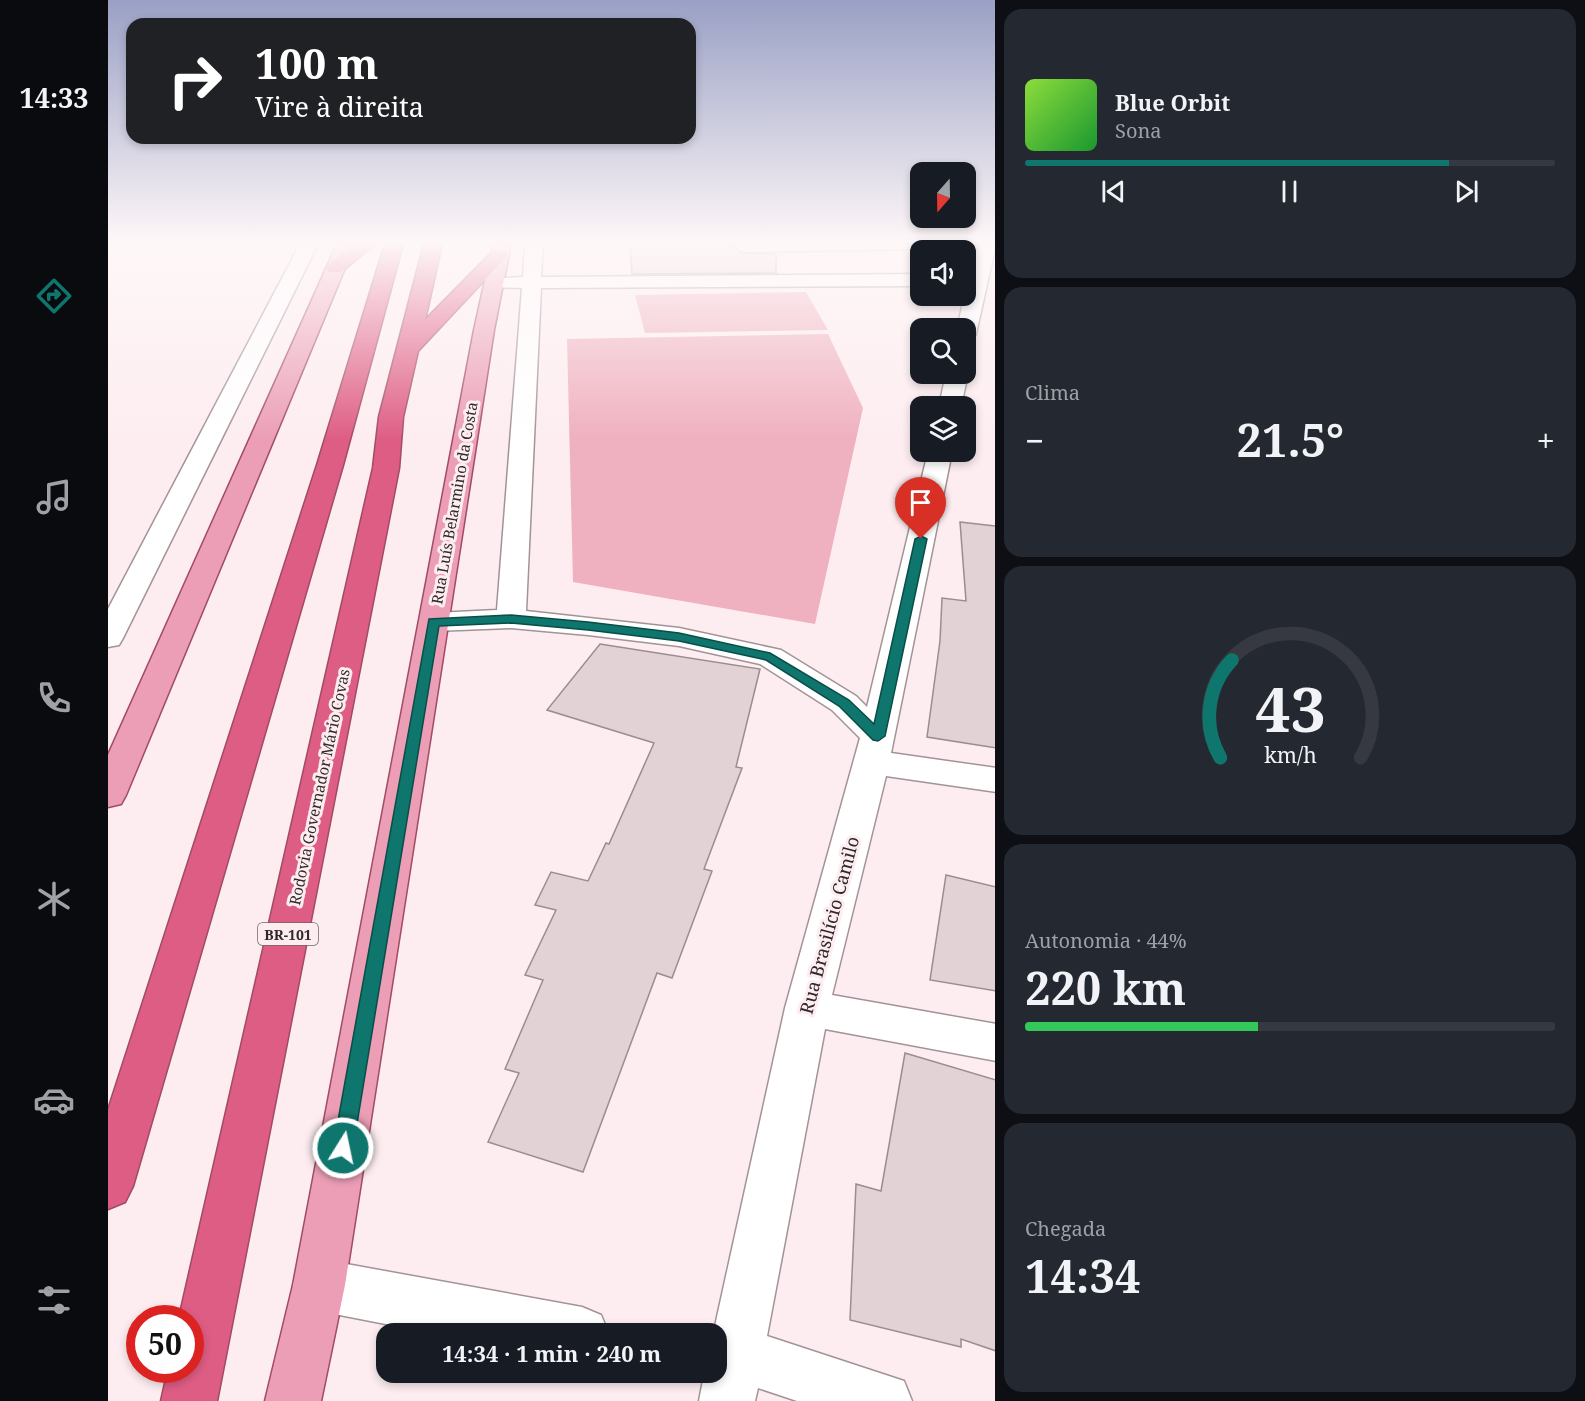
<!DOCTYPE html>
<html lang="pt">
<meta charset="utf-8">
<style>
:root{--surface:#171b24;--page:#242831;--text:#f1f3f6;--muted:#9ea1a6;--line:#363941;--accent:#0f766e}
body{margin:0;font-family:"Noto Serif",serif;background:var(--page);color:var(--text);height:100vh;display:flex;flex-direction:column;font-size:22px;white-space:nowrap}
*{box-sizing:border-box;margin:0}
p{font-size:20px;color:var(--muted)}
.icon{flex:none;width:33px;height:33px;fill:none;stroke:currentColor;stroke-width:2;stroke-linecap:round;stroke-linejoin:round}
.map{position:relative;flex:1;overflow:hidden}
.panel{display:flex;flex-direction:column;gap:9px;padding:9px;background:#0d0f14;width:590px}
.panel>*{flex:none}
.banner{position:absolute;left:18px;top:18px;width:570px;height:126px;border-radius:18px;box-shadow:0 3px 9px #0003;background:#202124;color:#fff;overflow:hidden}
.needle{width:39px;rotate:200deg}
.tools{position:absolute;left:802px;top:162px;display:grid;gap:12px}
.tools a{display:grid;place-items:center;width:66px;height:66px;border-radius:12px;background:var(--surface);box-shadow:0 3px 9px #0003;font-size:30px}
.speed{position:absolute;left:18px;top:1305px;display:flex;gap:12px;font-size:30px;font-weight:700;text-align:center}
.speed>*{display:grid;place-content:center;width:78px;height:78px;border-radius:50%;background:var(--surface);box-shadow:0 3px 9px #0003;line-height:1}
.speed .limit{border:9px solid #d22;background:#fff;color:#111}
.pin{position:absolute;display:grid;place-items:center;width:51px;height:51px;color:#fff;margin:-62px -26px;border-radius:50% 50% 50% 0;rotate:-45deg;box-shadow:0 0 6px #0007}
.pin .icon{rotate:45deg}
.me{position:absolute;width:66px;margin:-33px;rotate:10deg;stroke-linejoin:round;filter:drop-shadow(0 0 4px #0008)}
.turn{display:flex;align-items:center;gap:21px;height:126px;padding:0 30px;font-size:27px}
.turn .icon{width:78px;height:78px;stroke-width:2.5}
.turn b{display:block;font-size:42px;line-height:51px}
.big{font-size:45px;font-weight:700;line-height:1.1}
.panel .card{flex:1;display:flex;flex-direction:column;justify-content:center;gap:9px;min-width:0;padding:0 21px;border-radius:18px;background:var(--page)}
.panel .dial{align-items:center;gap:0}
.dial svg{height:156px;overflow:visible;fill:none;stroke:var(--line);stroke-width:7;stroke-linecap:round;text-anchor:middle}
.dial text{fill:var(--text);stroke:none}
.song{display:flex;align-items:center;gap:18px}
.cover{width:72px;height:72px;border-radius:9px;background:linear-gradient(135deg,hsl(90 70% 55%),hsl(130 70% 35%))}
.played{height:6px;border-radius:3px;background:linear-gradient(90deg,var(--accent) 80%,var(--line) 80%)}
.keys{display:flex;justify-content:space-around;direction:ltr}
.heat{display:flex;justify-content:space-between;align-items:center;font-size:33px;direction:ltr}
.charge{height:9px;border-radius:4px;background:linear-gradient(90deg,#34c759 44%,var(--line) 0)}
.trip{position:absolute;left:268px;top:1323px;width:351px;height:60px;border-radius:18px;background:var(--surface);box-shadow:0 3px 9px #0003;font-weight:700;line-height:60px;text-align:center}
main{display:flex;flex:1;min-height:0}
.tabs{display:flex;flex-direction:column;width:108px;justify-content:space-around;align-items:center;background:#090b0e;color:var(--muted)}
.tabs .icon{width:42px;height:42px}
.tabs .selected{color:var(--accent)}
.tabs b{font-size:27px;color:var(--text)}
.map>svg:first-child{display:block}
.green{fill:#efb0bf}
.building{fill:#e2d2d6;stroke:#9b8c8f;stroke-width:1.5}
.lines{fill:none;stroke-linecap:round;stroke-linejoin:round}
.minor-casing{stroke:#a29396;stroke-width:3}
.major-casing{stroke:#a14b64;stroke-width:3}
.highway-casing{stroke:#a14b64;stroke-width:3}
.minor{fill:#fff;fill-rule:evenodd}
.major{fill:#eb9eb5;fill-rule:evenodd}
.highway{fill:#de5d84;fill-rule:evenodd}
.route{fill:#0f766e;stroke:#0a4d48;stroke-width:1.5}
.labels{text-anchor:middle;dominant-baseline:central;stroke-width:6;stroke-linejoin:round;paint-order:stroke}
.shield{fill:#fdedf0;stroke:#6d6465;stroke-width:1.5}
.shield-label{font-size:14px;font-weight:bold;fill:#2f292a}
.street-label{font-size:15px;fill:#2f292a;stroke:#fdedf0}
.near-street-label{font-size:18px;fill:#2f292a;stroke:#fdedf0}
</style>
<main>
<nav class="tabs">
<b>14:33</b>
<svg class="icon selected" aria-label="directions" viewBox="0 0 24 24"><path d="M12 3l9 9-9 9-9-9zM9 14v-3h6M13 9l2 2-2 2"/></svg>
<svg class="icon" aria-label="music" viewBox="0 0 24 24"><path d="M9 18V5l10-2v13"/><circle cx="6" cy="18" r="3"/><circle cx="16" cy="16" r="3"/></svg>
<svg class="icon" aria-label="phone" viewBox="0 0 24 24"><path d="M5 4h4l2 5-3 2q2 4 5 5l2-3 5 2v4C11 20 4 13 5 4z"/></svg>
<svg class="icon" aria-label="climate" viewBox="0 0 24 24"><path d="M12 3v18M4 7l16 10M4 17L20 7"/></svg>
<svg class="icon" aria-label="car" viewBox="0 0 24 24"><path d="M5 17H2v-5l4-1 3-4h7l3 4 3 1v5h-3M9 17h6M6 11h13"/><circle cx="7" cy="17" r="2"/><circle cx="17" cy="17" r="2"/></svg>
<svg class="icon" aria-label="filters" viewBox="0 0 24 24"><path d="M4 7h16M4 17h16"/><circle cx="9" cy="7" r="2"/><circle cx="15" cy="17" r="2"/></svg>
</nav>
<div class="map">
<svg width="888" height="1401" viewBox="0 0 888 1401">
<rect width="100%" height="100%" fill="#fdedf0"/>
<g class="green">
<path d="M698 292 720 330 537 333 527 295Z"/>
<path d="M720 334 755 408 707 624 465 582 459 339Z"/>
</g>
<g class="building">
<path d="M522 244H625L632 253 668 254V273L524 274Z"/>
<path d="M852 522 888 526V748L819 737 832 641 834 598 858 601Z"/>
<path d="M492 644 652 669 628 767 634 768 596 869 604 871 564 978 549 973 475 1172 380 1142 411 1073 397 1069 435 980 417 975 448 910 427 905 443 872 480 881 498 843 501 844 546 743 439 710Z"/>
<path d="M838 875 888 887V991L822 980Z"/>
<path d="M797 1053 888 1080V1351L853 1339V1347L742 1320 748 1184 773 1191Z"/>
</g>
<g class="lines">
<g class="minor-casing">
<g id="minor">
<path d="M192 244H210L15 638 11 645 0 647V609Z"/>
<path d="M417 244H435L433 277 813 274V286L433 288 418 611 571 628 673 650 748 696 759 707 820 452H844L783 753 888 768V792L778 776 724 995 888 1024V1061L717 1029 659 1336 796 1381 804 1401H689L650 1388 647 1401H591L596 1375 590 1372H609V1334H590L607 1326 677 1008 752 738 724 710 652 664 571 646 480 635 403 628 326 631 315 628 311 622 315 616 326 613 389 610 414 288 379 287 377 283 379 279 415 277Z"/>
<path d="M627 244H820L817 248 811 249 638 252 632 251Z"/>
<path d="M872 244H888L868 334 865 338 858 340V328H849L864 264Z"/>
<path d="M858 371 860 374 853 406H831L838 374H858Z"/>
<path d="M211 1259 474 1307 493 1315 501 1334H329L211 1311 192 1303 185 1285 192 1267Z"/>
</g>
</g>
<g class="major-casing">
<g id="major">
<path d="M229 244H247L18 795 13 804 0 807V755Z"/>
<path d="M385 244H403L386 330 237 1285 213 1401H157L185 1285 366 330Z"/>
</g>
</g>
<g class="highway-casing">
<g id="highway">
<path d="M247 244H267L233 272H221L218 268 221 264Z"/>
<path d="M277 244H295L235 465 25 1186 17 1202 0 1209V1110L209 465Z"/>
<path d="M316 244H334L317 320 385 251H397L400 255 310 351 295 417 291 468 109 1401H53L60 1370H82V1318H71L265 468 271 417Z"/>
</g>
</g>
<use href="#minor" class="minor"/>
<use href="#major" class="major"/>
<use href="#highway" class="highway"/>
</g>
<linearGradient id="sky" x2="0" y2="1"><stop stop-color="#9aa0c5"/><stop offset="0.55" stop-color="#fef7f8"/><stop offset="1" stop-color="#fef7f8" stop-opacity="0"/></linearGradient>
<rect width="888" height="440" fill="url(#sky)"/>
<path class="route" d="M813 536 819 539 777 736 770 741 765 740 731 706 658 660 571 641 480 630 403 623 331 626 245 1148 242 1154 235 1157 228 1154 225 1148 321 619 403 615 480 622 571 633 662 653 741 700 766 724 807 539Z"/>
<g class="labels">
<rect class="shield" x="150" y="923" width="60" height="22" rx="4.5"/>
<g class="shield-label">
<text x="180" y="934">BR-101</text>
</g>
<g class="street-label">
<text transform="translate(346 503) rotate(-80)">Rua Luís Belarmino da Costa</text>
<text transform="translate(211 787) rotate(-78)">Rodovia Governador Mário Covas</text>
</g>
<g class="near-street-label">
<text transform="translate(721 925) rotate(-75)">Rua Brasilício Camilo</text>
</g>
</g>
</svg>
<div class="tools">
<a><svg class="needle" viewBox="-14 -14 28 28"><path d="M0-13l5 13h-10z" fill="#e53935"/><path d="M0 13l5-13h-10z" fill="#9ea1a6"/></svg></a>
<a><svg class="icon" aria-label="sound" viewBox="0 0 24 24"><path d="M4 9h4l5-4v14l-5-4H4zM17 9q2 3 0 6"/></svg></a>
<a><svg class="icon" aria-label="search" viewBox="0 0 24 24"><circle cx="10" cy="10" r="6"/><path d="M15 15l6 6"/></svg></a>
<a><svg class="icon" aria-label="layers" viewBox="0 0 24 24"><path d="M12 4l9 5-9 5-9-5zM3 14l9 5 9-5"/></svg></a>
</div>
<div class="speed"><div class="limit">50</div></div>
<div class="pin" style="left:813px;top:539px;background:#d93025"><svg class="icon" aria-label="arrive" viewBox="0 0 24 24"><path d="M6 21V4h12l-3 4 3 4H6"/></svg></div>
<svg class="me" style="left:235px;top:1148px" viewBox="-20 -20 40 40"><circle r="17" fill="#0f766e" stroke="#fff" stroke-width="3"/><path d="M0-11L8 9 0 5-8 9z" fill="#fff"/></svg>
<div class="trip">14:34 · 1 min · 240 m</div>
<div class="banner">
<div class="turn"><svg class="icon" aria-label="right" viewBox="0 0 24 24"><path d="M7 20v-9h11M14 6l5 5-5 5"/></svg><div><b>100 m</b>Vire à direita</div></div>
</div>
</div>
<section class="panel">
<div class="card">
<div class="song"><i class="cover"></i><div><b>Blue Orbit</b><p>Sona</p></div></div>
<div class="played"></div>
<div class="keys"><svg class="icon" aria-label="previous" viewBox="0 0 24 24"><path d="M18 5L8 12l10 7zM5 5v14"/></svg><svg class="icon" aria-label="pause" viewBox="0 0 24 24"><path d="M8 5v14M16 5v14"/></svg><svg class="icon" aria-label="next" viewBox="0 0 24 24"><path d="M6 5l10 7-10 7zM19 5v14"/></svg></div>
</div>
<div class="card"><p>Clima</p>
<div class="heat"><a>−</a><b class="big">21.5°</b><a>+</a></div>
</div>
<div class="card dial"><svg viewBox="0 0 100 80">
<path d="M14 69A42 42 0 1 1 86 69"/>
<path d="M14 69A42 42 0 0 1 20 19" stroke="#0f766e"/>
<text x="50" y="56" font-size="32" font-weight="700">43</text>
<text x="50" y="72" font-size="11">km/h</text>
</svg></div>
<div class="card"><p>Autonomia · 44%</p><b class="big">220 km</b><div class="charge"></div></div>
<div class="card"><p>Chegada</p><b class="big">14:34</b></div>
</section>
</main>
